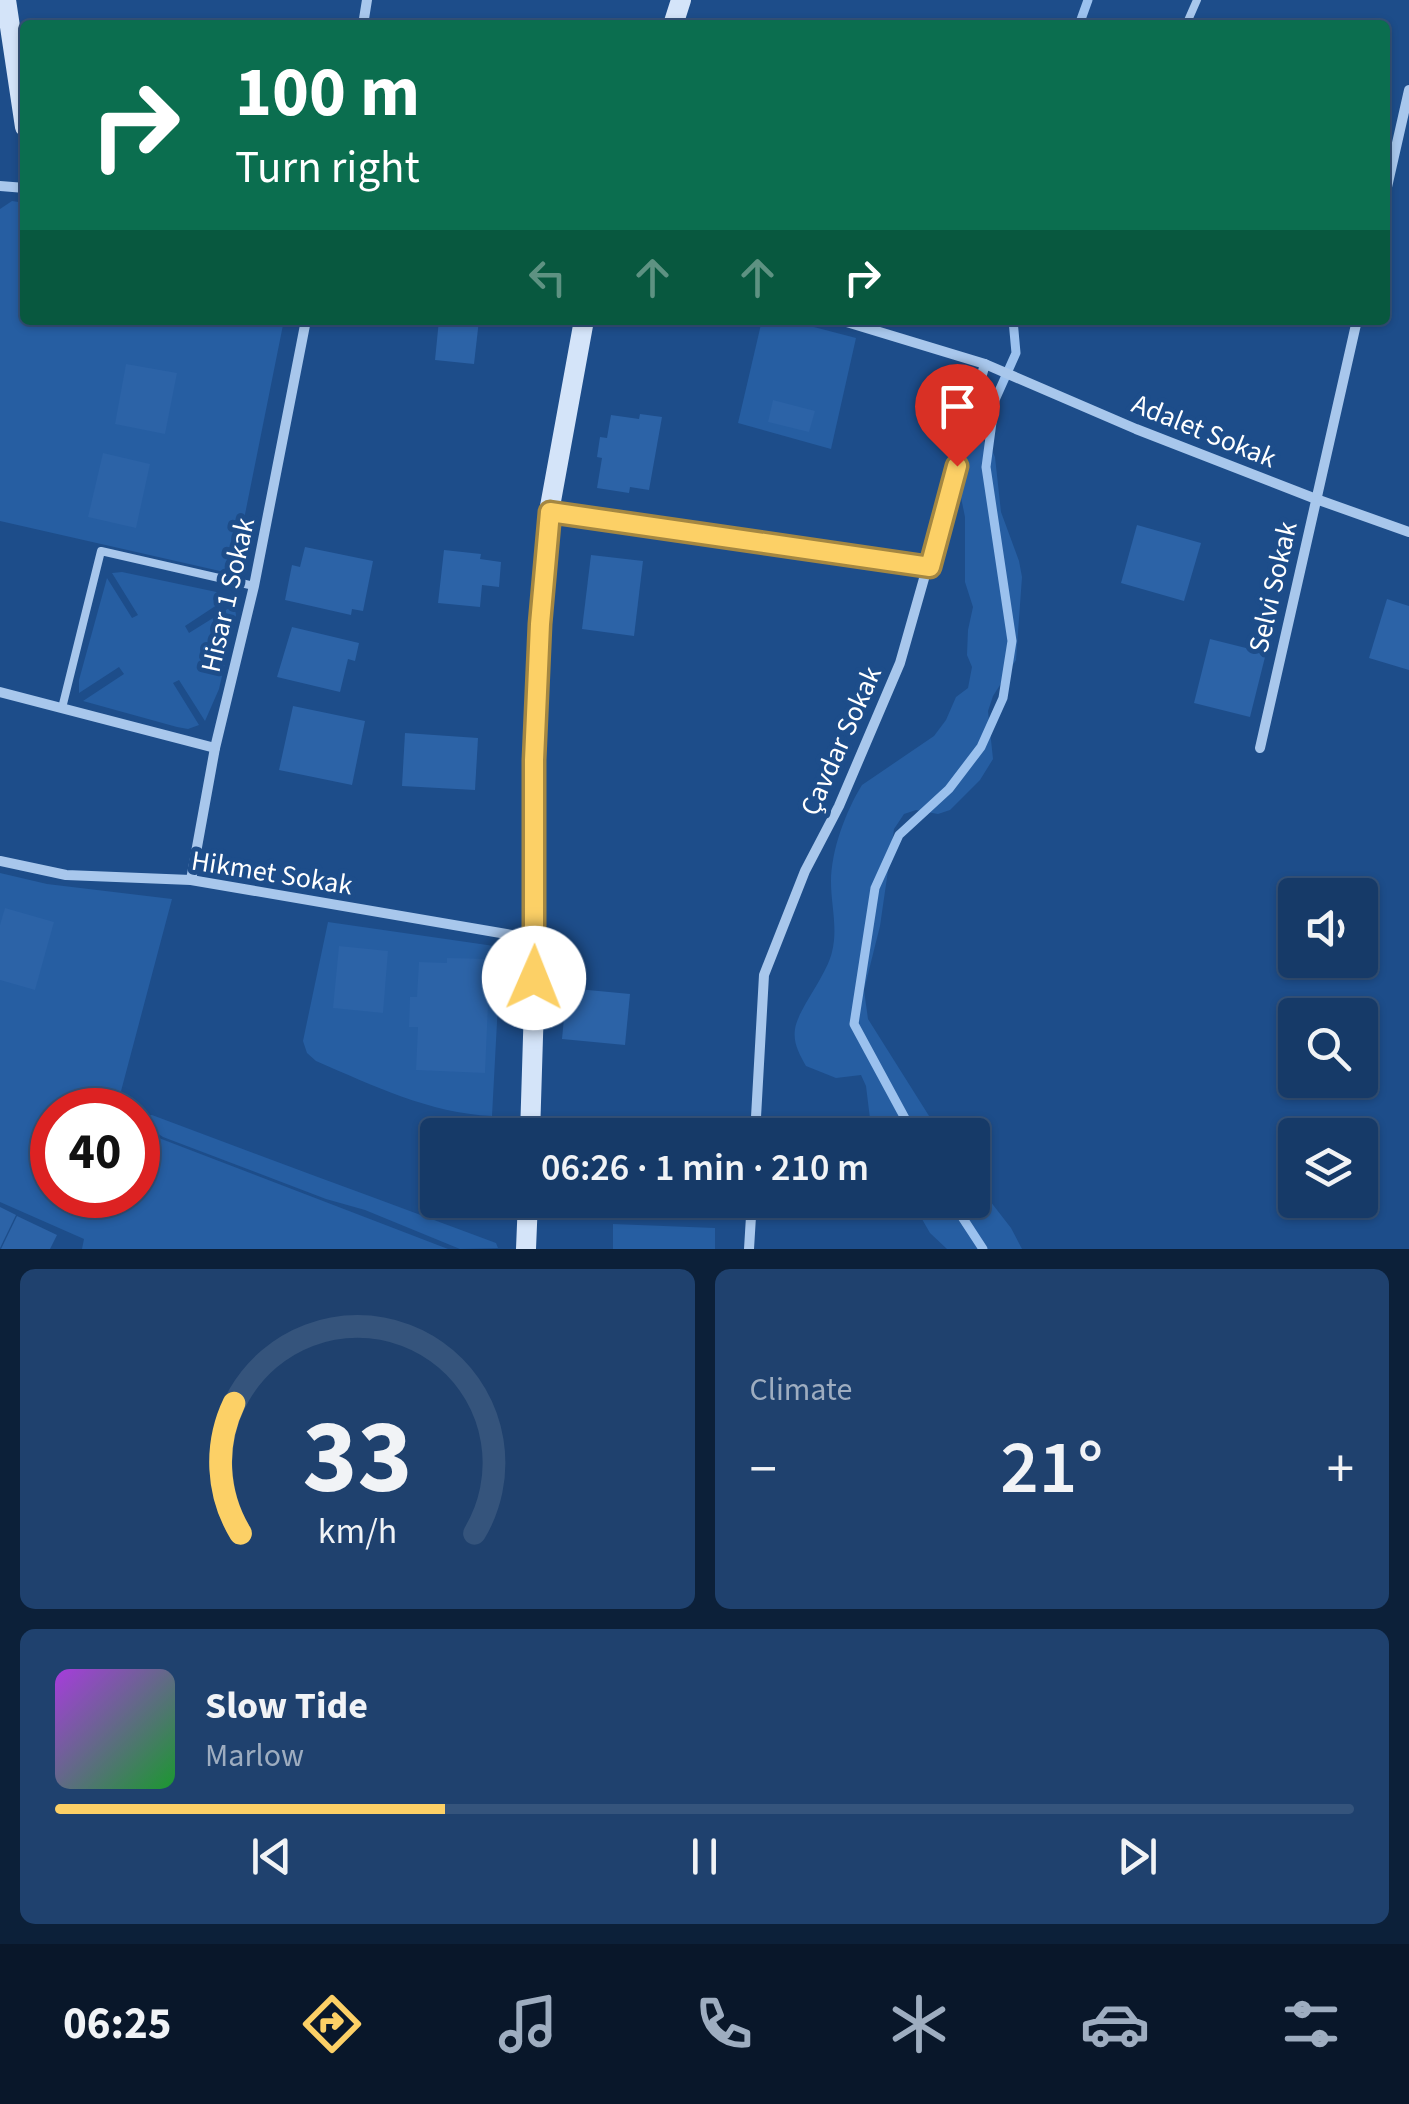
<!DOCTYPE html>
<meta charset="utf-8">
<style>
:root{--surface:#163a68;--page:#1f416e;--text:#f1f3f6;--muted:#9eadc0;--line:#35547c;--accent:#fcd066}
body{margin:0;font-family:"Source Sans 3",sans-serif;background:var(--page);color:var(--text);height:100vh;display:flex;flex-direction:column;font-size:38px;white-space:nowrap}
*{box-sizing:border-box;margin:0}
p{font-size:32px;color:var(--muted)}
.icon{flex:none;width:55px;height:55px;fill:none;stroke:currentColor;stroke-width:2;stroke-linecap:round;stroke-linejoin:round}
.map{position:relative;height:1249px;overflow:hidden}
.panel{display:flex;flex-direction:column;gap:20px;padding:20px;background:#0c2039;flex:1}
.panel>*{flex:none}
.guide{position:absolute;left:20px;top:20px;width:1370px;height:305px;border-radius:10px;box-shadow:0 2px 8px #0004,0 0 0 2px var(--line);background:#0b6e4f;color:#fff;overflow:hidden}
.tools{position:absolute;left:1278px;top:878px;display:grid;gap:20px}
.tools a{display:grid;place-items:center;width:100px;height:100px;border-radius:10px;background:var(--surface);box-shadow:0 2px 8px #0004,0 0 0 2px var(--line);font-size:50px}
.speed{position:absolute;left:30px;top:1088px;display:flex;gap:20px;font-size:50px;font-weight:700;text-align:center}
.speed>*{display:grid;place-content:center;width:130px;height:130px;border-radius:50%;background:var(--surface);box-shadow:0 2px 8px #0004,0 0 0 2px var(--line);line-height:1}
.speed .limit{border:15px solid #d22;background:#fff;color:#111}
.pin{position:absolute;display:grid;place-items:center;width:85px;height:85px;color:#fff;margin:-102px -42px;border-radius:50% 50% 50% 0;rotate:-45deg;box-shadow:0 0 10px #0007}
.pin .icon{rotate:45deg}
.me{position:absolute;width:110px;margin:-55px;rotate:1deg;stroke-linejoin:round;filter:drop-shadow(0 0 8px #0008)}
.turn{display:flex;align-items:center;gap:35px;height:210px;padding:0 50px;font-size:45px}
.turn .icon{width:130px;height:130px;stroke-width:2.5}
.turn b{display:block;font-size:70px;line-height:85px}
.lanes{display:flex;align-items:center;height:95px;padding:0 50px;background:#0003;justify-content:center;gap:50px;direction:ltr}
.lanes .off{opacity:.35}
.big{font-size:75px;font-weight:600;line-height:1.1}
.panel .tile{flex:1;display:flex;flex-direction:column;justify-content:center;gap:15px;min-width:0;padding:0 35px;border-radius:15px;background:var(--page)}
.panel .dial{align-items:center;gap:0}
.dial svg{height:260px;overflow:visible;fill:none;stroke:var(--line);stroke-width:7;stroke-linecap:round;text-anchor:middle}
.dial text{fill:var(--text);stroke:none}
.song{display:flex;align-items:center;gap:30px}
.cover{width:120px;height:120px;border-radius:15px;background:linear-gradient(135deg,hsl(280 70% 55%),hsl(130 70% 35%))}
.played{height:10px;border-radius:5px;background:linear-gradient(90deg,var(--accent) 30%,var(--line) 30%)}
.keys{display:flex;justify-content:space-around;direction:ltr}
.heat{display:flex;justify-content:space-between;align-items:center;font-size:55px;direction:ltr}
.panel .tiles{flex:1;display:grid;gap:20px;grid-template-columns:1fr 1fr}
.tile:last-child{grid-column:span 2}
.trip{position:absolute;left:420px;top:1118px;width:570px;height:100px;border-radius:10px;background:var(--surface);box-shadow:0 2px 8px #0004,0 0 0 2px var(--line);font-weight:600;line-height:100px;text-align:center}
.tabs{display:flex;height:160px;justify-content:space-around;align-items:center;background:#09172a;color:var(--muted)}
.tabs .icon{width:70px;height:70px}
.tabs .active{color:var(--accent)}
.tabs b{font-size:45px;color:var(--text)}
.map>svg:first-child{display:block}
.green{fill:#265ea2}
.lines{fill:none;stroke-linecap:round;stroke-linejoin:round}
.stream{stroke:#9bc1ee;stroke-width:9}
.building{fill:#2c63a7}
.lane{stroke:#a8c7ec;stroke-width:8}
.street{stroke:#a8c7ec;stroke-width:10}
.secondary{stroke:#d4e4f9;stroke-width:20}
.route-casing{stroke:#a48742;stroke-width:25}
.route{stroke:#fcd066;stroke-width:18}
.labels{text-anchor:middle;dominant-baseline:central;stroke-width:10;stroke-linejoin:round;paint-order:stroke}
.street-label{font-size:28px;fill:#fff;stroke:#1d4d8a}
</style>
<div class="map">
<svg width="1409" height="1249" viewBox="0 0 1409 1249">
<rect width="100%" height="100%" fill="#1d4d8a"/>
<g class="green">
<path d="M12 201 25 203V320H284L233 574 0 521V209Z"/>
<path d="M762 320H787L856 338 831 449 738 423Z"/>
<path d="M975 435 990 446 995 457 1001 512 1019 561 1022 577 1016 660 993 696 988 711 993 759 980 780 950 810 938 814 916 810 904 814 894 829 880 926 864 990 868 1019 941 1135H872L866 1086 861 1075 836 1078 806 1066C799 1053 793 1043 795 1029 798 1009 826 977 832 952 838 928 831 905 831 882 831 850 846 811 862 785L934 736 946 720 956 697 968 688 972 667 967 655 968 630 973 607 965 582V517L956 473 964 437Z"/>
<path d="M122 572 226 594 229 597 185 626 189 633 234 605 236 615 219 689 205 721 179 680 173 683 199 725 188 729 177 727 83 701 124 674 119 667 79 693V680L107 578 132 618 138 615 112 573Z"/>
<path d="M0 873 47 884 172 899 116 1110H52V1195H138V1130L448 1249H82L84 1239 0 1202Z"/>
<path d="M328 922 501 947 492 1116C429 1113 374 1086 316 1061L307 1053 303 1041Z"/>
<path d="M152 1115C266 1158 381 1200 496 1243L498 1248 460 1249 365 1210 326 1199 163 1137 140 1122 145 1116Z"/>
<path d="M973 1179 1011 1228 1022 1249H947L930 1233 911 1200H972Z"/>
<path d="M613 1224 715 1228V1249H613Z"/>
</g>
<g class="lines">
<g class="stream">
<path d="M1079 25 1088 0"/>
<path d="M914 1135 854 1024 875 888 899 835 949 789 981 747 1003 698 1012 641 986 467 995 400 1016 353 1013 320"/>
<path d="M951 1200 983 1249"/>
</g>
</g>
<g class="building">
<path d="M439 320H479L474 364 435 360Z"/>
<path d="M126 364 177 373 165 434 115 424Z"/>
<path d="M773 400 815 411 809 432 768 422Z"/>
<path d="M640 414 662 417 649 490 630 487 629 493 597 488 602 458 597 457 600 437 607 438 611 415 639 419Z"/>
<path d="M103 453 150 464 136 528 88 517Z"/>
<path d="M1137 525 1201 543 1184 601 1121 583Z"/>
<path d="M305 547 373 561 363 611 352 609 351 615 285 600 292 565 300 567Z"/>
<path d="M444 550 481 554 480 559 501 562 499 587 482 585 480 607 438 603Z"/>
<path d="M591 555 643 561 634 636 582 629Z"/>
<path d="M1387 599 1409 606V670L1369 658Z"/>
<path d="M292 627 359 643 355 661 348 659 340 692 277 677Z"/>
<path d="M1210 639 1266 653 1250 717 1194 703Z"/>
<path d="M293 706 365 721 352 785 279 770Z"/>
<path d="M405 733 478 738 475 790 402 786Z"/>
<path d="M5 908 54 922 35 990 0 980V925Z"/>
<path d="M339 946 388 951 383 1013 333 1008Z"/>
<path d="M447 958 490 959 485 1073 416 1070 418 1027H409L410 997H417L419 962 447 963Z"/>
<path d="M567 988 630 994 625 1045 562 1039Z"/>
<path d="M0 1207 16 1215 0 1248Z"/>
<path d="M17 1216 57 1235 50 1249H1Z"/>
</g>
<g class="lines">
<g class="lane">
<path d="M1186 25 1197 0"/>
<path d="M62 708 101 551 254 586"/>
</g>
<g class="street">
<path d="M363 25 367 0"/>
<path d="M0 186 25 188"/>
<path d="M1385 196 1409 90"/>
<path d="M840 320 985 364 1136 429 1316 499 1409 532"/>
<path d="M549 512 930 567"/>
<path d="M0 692 215 748"/>
<path d="M1260 748 1357 320"/>
<path d="M0 861 66 875 191 880 536 939"/>
<path d="M191 880 215 748 254 586 306 320"/>
<path d="M755 1135 764 975 805 871 839 806 900 663 985 364"/>
<path d="M749 1249 752 1200"/>
</g>
<g class="secondary">
<path d="M6 0 25 127"/>
<path d="M673 25 681 0"/>
<path d="M530 1135 536 939 534 760 540 624 549 512 584 320"/>
<path d="M526 1249 528 1200"/>
</g>
</g>
<g class="lines">
<g class="route-casing">
<path id="route" d="M534 978V760L540 624 550 512 930 567 957 466"/>
</g>
<use href="#route" class="route"/>
</g>
<g class="labels">
<g class="street-label">
<text transform="translate(1204 431) rotate(22)">Adalet Sokak</text>
<text transform="translate(1273 587) rotate(-77)">Selvi Sokak</text>
<text transform="translate(228 595) rotate(-77)">Hisar 1 Sokak</text>
<text transform="translate(841 741) rotate(-66)">Çavdar Sokak</text>
<text transform="translate(272 873) rotate(9)">Hikmet Sokak</text>
</g>
</g>
</svg>
<div class="tools">
<a><svg class="icon" aria-label="sound" viewBox="0 0 24 24"><path d="M4 9h4l5-4v14l-5-4H4zM17 9q2 3 0 6"/></svg></a>
<a><svg class="icon" aria-label="search" viewBox="0 0 24 24"><circle cx="10" cy="10" r="6"/><path d="M15 15l6 6"/></svg></a>
<a><svg class="icon" aria-label="layers" viewBox="0 0 24 24"><path d="M12 4l9 5-9 5-9-5zM3 14l9 5 9-5"/></svg></a>
</div>
<div class="speed"><div class="limit">40</div></div>
<div class="pin" style="left:957px;top:466px;background:#d93025"><svg class="icon" aria-label="arrive" viewBox="0 0 24 24"><path d="M6 21V4h12l-3 4 3 4H6"/></svg></div>
<svg class="me" style="left:534px;top:978px" viewBox="-20 -20 40 40"><circle r="19" fill="#fff"/><path d="M0-13L10 11 0 6-10 11z" fill="#fcd066"/></svg>
<div class="trip">06:26 · 1 min · 210 m</div>
<div class="guide">
<div class="turn"><svg class="icon" aria-label="right" viewBox="0 0 24 24"><path d="M7 20v-9h11M14 6l5 5-5 5"/></svg><div><b>100 m</b>Turn right</div></div>
<div class="lanes"><svg class="icon off" aria-label="left" viewBox="0 0 24 24"><path d="M17 20v-9H6M10 6l-5 5 5 5"/></svg><svg class="icon off" aria-label="ahead" viewBox="0 0 24 24"><path d="M12 20V5M6 11l6-6 6 6"/></svg><svg class="icon off" aria-label="ahead" viewBox="0 0 24 24"><path d="M12 20V5M6 11l6-6 6 6"/></svg><svg class="icon" aria-label="right" viewBox="0 0 24 24"><path d="M7 20v-9h11M14 6l5 5-5 5"/></svg></div>
</div>
</div>
<section class="panel">
<div class="tiles">
<div class="tile dial"><svg viewBox="0 0 100 80">
<path d="M14 69A42 42 0 1 1 86 69"/>
<path d="M14 69A42 42 0 0 1 12 29" stroke="#fcd066"/>
<text x="50" y="56" font-size="32" font-weight="700">33</text>
<text x="50" y="72" font-size="11">km/h</text>
</svg></div>
<div class="tile"><p>Climate</p>
<div class="heat"><a>−</a><b class="big">21°</b><a>+</a></div>
</div>
<div class="tile">
<div class="song"><i class="cover"></i><div><b>Slow Tide</b><p>Marlow</p></div></div>
<div class="played"></div>
<div class="keys"><svg class="icon" aria-label="previous" viewBox="0 0 24 24"><path d="M18 5L8 12l10 7zM5 5v14"/></svg><svg class="icon" aria-label="pause" viewBox="0 0 24 24"><path d="M8 5v14M16 5v14"/></svg><svg class="icon" aria-label="next" viewBox="0 0 24 24"><path d="M6 5l10 7-10 7zM19 5v14"/></svg></div>
</div>
</div>
</section>
<nav class="tabs">
<b>06:25</b>
<svg class="icon active" aria-label="directions" viewBox="0 0 24 24"><path d="M12 3l9 9-9 9-9-9zM9 14v-3h6M13 9l2 2-2 2"/></svg>
<svg class="icon" aria-label="music" viewBox="0 0 24 24"><path d="M9 18V5l10-2v13"/><circle cx="6" cy="18" r="3"/><circle cx="16" cy="16" r="3"/></svg>
<svg class="icon" aria-label="phone" viewBox="0 0 24 24"><path d="M5 4h4l2 5-3 2q2 4 5 5l2-3 5 2v4C11 20 4 13 5 4z"/></svg>
<svg class="icon" aria-label="climate" viewBox="0 0 24 24"><path d="M12 3v18M4 7l16 10M4 17L20 7"/></svg>
<svg class="icon" aria-label="car" viewBox="0 0 24 24"><path d="M5 17H2v-5l4-1 3-4h7l3 4 3 1v5h-3M9 17h6M6 11h13"/><circle cx="7" cy="17" r="2"/><circle cx="17" cy="17" r="2"/></svg>
<svg class="icon" aria-label="filters" viewBox="0 0 24 24"><path d="M4 7h16M4 17h16"/><circle cx="9" cy="7" r="2"/><circle cx="15" cy="17" r="2"/></svg>
</nav>
